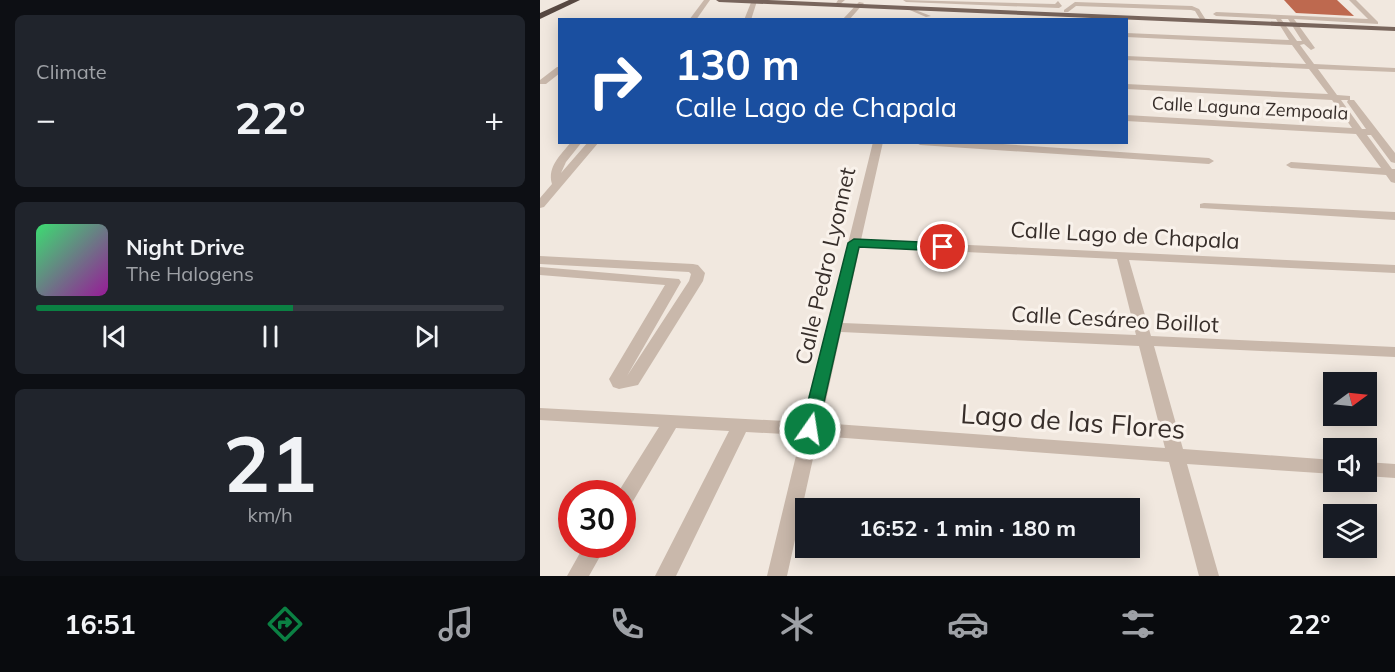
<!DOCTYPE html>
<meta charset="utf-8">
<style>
:root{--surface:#171b24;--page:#20242c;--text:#f1f3f6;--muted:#9ea1a6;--line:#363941;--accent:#0b8043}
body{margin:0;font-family:Mulish,sans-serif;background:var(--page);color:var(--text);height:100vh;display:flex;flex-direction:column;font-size:22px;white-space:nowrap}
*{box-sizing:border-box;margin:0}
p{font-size:20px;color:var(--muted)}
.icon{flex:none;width:33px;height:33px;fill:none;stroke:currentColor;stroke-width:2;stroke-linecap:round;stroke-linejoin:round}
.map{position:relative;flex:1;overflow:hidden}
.details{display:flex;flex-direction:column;gap:15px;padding:15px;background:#0d0f14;width:540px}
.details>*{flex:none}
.hud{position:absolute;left:18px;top:18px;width:570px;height:126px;border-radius:0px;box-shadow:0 3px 15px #0003;background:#1a4fa0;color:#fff;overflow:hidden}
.needle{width:39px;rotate:75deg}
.buttons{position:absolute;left:783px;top:372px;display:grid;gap:12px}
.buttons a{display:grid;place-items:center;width:54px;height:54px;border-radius:0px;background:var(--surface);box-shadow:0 3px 15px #0003;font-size:30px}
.speed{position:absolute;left:18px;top:480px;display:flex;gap:12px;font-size:30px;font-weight:700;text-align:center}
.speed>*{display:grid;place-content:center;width:78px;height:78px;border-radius:50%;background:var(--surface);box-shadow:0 3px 15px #0003;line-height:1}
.speed .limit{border:9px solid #d22;background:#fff;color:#111}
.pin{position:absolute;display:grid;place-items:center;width:51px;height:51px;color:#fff;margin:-26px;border:3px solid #fff;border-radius:50%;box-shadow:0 2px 6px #0007}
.me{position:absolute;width:66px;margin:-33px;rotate:13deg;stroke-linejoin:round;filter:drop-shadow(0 0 4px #0008)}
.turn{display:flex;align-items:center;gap:21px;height:126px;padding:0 18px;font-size:27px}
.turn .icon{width:78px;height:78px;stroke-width:2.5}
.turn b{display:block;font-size:42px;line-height:51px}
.big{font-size:45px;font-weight:700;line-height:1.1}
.details .card{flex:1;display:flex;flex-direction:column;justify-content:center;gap:9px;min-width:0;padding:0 21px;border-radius:9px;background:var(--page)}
.details .dial{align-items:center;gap:0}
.dial b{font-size:78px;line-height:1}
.song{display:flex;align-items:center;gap:18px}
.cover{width:72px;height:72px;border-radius:9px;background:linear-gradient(135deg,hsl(140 70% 55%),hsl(300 70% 35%))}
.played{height:6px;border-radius:3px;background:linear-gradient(90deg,var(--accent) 55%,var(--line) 55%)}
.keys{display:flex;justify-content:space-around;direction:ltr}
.heat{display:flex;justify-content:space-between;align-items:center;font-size:33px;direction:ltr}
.trip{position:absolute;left:255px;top:498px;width:345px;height:60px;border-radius:0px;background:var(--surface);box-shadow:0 3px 15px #0003;font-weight:700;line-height:60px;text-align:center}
.dock{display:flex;height:96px;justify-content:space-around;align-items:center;background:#090b0e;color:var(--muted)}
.dock .icon{width:42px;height:42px}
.dock .current{color:var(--accent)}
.dock b{font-size:27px;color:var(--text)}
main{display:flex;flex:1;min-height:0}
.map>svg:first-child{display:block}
.building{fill:#be694f}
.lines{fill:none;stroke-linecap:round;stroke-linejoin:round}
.minor{fill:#c9b8ab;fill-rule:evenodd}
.major{fill:#78655c;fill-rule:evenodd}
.highway{fill:#574841;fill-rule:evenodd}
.route{fill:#0b8043;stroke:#07532c;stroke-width:1.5}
.labels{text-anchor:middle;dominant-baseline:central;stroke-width:6;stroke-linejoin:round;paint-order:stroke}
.far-street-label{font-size:18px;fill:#372e2a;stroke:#f9f2eb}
.street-label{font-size:22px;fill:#372e2a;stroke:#f9f2eb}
.near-street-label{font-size:27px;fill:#372e2a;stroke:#f9f2eb}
</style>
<main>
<section class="details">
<div class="card"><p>Climate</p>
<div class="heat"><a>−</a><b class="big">22°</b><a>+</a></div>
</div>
<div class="card">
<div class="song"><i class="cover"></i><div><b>Night Drive</b><p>The Halogens</p></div></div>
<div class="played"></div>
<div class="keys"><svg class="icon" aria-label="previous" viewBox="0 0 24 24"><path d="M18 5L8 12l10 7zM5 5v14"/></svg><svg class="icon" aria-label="pause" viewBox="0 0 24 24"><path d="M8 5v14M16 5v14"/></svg><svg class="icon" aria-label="next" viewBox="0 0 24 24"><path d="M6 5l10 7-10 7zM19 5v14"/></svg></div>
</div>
<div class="card dial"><b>21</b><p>km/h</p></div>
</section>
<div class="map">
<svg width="855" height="576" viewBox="0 0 855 576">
<rect width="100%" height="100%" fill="#f1e8df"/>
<path class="building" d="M744 0H797L814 16 756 13Z"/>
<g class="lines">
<g class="minor">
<path d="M164 0H170L156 20H149Z"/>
<path d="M212 0 217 1 211 20H204Z"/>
<path d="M298 0H305L299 5H295Z"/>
<path d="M363 0 515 4 518 1 522 6 519 8 366 2Z"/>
<path d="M809 0H816L838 22V24L754 19 775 48 771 50 764 44 760 45 774 64 855 68V72L778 69 797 95 810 96V100H814L855 153V163L851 162 831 135H827L852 169H855V183L851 182 846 175 751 168 746 165 751 162 841 168 816 134 586 121V115L812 128 792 100 586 89V84L788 94 769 69 586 60V56L766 64 752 45 586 37V33L749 40 736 19 676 16 673 14 676 12 828 19ZM741 19H748L762 41H757ZM801 100H808L807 102 826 129H822Z"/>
<path d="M319 2 324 3 309 20H302Z"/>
<path d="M535 2 652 6 659 9 666 20 661 21 655 11 651 10 536 6 528 12H524V10Z"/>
<path d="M365 6 391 16 386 17 365 8Z"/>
<path d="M17 67H20V73L6 84H0V80Z"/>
<path d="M31 142H42L26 162 21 173 48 142H59L4 207 0 208V198L12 184C7 166 21 155 31 142Z"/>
<path d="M333 142H343L321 240 855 265V273L589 260 611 336 855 347V357L614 346 643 449 794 460V474L647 464 679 576H659L629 462 278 436 247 576H227L261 435 206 432 136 576H115L189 431 136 428 89 508 82 510V494H77L119 427 0 420V408L264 422ZM320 247 577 259 596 335 303 323ZM301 332 599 346 625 448 281 423Z"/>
<path d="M375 142H433L669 158 674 161 669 164 380 145Z"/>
<path d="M664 203 855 212V220L660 208V204Z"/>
<path d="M0 256 153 264 158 265 165 273 163 281 98 385 79 389 73 387 69 379 125 285 0 275V267L139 279 141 282 87 376 149 281 151 274 149 272 0 264Z"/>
<path d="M826 462 855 464V478L826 476Z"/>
<path d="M45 544H67L49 576H27Z"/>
</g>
<path class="major" d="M176 0H228L855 27V31L179 2Z"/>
<path class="highway" d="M29 0H40L0 19V13Z"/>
</g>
<path class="route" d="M314 239 403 243 409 247 403 251 319 247 278 429 276 433H263L261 429 308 243Z"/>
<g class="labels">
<g class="far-street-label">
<text transform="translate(710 108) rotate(3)">Calle Laguna Zempoala</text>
</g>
<g class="street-label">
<text transform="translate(585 235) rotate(3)">Calle Lago de Chapala</text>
<text transform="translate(285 266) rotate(-77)">Calle Pedro Lyonnet</text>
<text transform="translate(575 319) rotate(3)">Calle Cesáreo Boillot</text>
</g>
<g class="near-street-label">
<text transform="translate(533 421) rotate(4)">Lago de las Flores</text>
</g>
</g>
</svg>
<div class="buttons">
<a><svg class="needle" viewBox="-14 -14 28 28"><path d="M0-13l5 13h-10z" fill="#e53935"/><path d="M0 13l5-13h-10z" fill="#9ea1a6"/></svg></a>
<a><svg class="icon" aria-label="sound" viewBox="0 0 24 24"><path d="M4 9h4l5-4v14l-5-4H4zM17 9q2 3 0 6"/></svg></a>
<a><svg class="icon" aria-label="layers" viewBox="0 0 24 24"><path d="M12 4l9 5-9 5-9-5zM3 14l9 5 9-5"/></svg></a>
</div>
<div class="speed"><div class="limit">30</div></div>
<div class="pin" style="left:403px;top:247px;background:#d93025"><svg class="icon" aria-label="arrive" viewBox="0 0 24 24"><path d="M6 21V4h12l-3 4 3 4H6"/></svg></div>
<svg class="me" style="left:270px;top:429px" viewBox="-20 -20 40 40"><circle r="17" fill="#0b8043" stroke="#fff" stroke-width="3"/><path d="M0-11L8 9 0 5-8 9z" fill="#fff"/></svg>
<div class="trip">16:52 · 1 min · 180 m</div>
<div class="hud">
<div class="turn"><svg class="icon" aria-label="right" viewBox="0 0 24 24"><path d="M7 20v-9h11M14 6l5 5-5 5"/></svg><div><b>130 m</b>Calle Lago de Chapala</div></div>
</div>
</div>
</main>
<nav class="dock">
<b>16:51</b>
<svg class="icon current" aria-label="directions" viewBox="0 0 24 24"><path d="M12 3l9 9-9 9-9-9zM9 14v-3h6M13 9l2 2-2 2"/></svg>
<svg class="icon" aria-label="music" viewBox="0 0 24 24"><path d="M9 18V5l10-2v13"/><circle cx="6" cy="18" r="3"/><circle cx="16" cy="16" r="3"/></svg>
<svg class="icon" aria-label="phone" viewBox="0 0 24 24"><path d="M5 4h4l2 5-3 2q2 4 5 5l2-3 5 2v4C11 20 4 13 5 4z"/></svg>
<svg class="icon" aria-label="climate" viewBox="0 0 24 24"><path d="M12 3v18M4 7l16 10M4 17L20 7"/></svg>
<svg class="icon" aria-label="car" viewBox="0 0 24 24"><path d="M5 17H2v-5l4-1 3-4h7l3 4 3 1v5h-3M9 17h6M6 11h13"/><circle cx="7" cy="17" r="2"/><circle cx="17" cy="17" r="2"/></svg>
<svg class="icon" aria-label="filters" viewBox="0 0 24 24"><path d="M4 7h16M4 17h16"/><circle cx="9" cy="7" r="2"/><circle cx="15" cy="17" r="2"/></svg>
<b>22°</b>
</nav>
